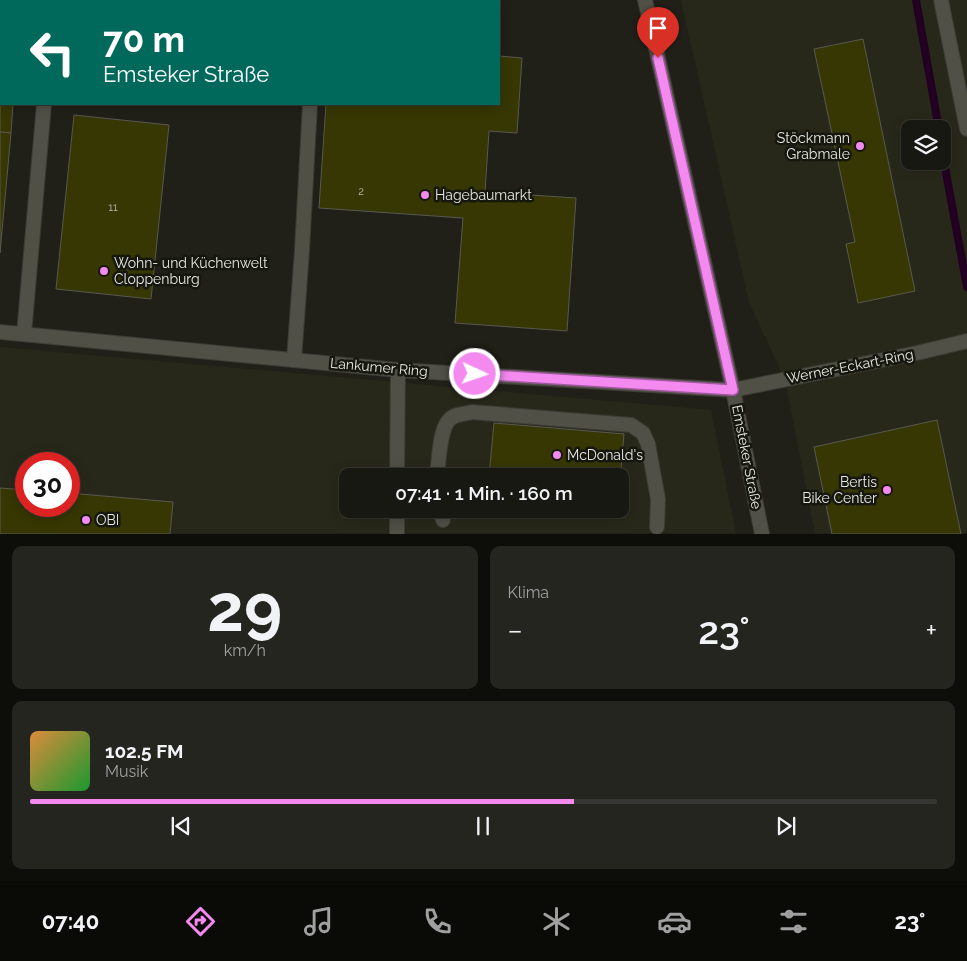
<!DOCTYPE html>
<html lang="de">
<meta charset="utf-8">
<style>
:root{--surface:#181812;--page:#252520;--text:#f1f3f6;--muted:#9fa09f;--line:#363732;--accent:#f489f0}
body{margin:0;font-family:Raleway,sans-serif;background:var(--page);color:var(--text);height:100vh;display:flex;flex-direction:column;font-size:19px;white-space:nowrap}
*{box-sizing:border-box;margin:0}
p{font-size:16px;color:var(--muted)}
.icon{flex:none;width:28px;height:28px;fill:none;stroke:currentColor;stroke-width:2;stroke-linecap:round;stroke-linejoin:round}
.map{position:relative;height:534px;overflow:hidden}
.sheet{display:flex;flex-direction:column;gap:12px;padding:12px;background:#0d0d0a;flex:1}
.sheet>*{flex:none}
.hud{position:absolute;left:0px;top:0px;width:500px;height:105px;box-shadow:0 2px 12px #0003,0 0 0 1px var(--line);background:#00695c;color:#fff;overflow:hidden}
.tools{position:absolute;left:901px;top:120px;display:grid;gap:10px}
.tools a{display:grid;place-items:center;width:50px;height:50px;border-radius:10px;background:var(--surface);box-shadow:0 2px 12px #0003,0 0 0 1px var(--line);font-size:25px}
.speed{position:absolute;left:15px;top:452px;display:flex;gap:10px;font-size:25px;font-weight:700;text-align:center}
.speed>*{display:grid;place-content:center;width:65px;height:65px;border-radius:50%;background:var(--surface);box-shadow:0 2px 12px #0003,0 0 0 1px var(--line);line-height:1}
.speed .limit{border:8px solid #d22;background:#fff;color:#111}
.pin{position:absolute;display:grid;place-items:center;width:42px;height:42px;color:#fff;margin:-51px -21px;border-radius:50% 50% 50% 0;rotate:-45deg;box-shadow:0 0 5px #0007}
.pin .icon{rotate:45deg}
.me{position:absolute;width:55px;margin:-28px;rotate:93deg;stroke-linejoin:round;filter:drop-shadow(0 0 4px #0008)}
.turn{display:flex;align-items:center;gap:18px;height:105px;padding:0 20px;font-size:22px}
.turn .icon{width:65px;height:65px;stroke-width:2.5}
.turn b{display:block;font-size:35px;line-height:42px}
.big{font-size:38px;font-weight:600;line-height:1.1}
.sheet .tile{flex:1;display:flex;flex-direction:column;justify-content:center;gap:8px;min-width:0;padding:0 18px;border-radius:10px;background:var(--page)}
.sheet .dial{align-items:center;gap:0}
.dial b{font-size:65px;line-height:1}
.song{display:flex;align-items:center;gap:15px}
.cover{width:60px;height:60px;border-radius:8px;background:linear-gradient(135deg,hsl(30 70% 55%),hsl(130 70% 35%))}
.played{height:5px;border-radius:2px;background:linear-gradient(90deg,var(--accent) 60%,var(--line) 60%)}
.keys{display:flex;justify-content:space-around;direction:ltr}
.heat{display:flex;justify-content:space-between;align-items:center;font-size:28px;direction:ltr}
.sheet .tiles{flex:1;display:grid;gap:12px;grid-template-columns:1fr 1fr}
.tile:last-child{grid-column:span 2}
.trip{position:absolute;left:339px;top:468px;width:290px;height:50px;border-radius:10px;background:var(--surface);box-shadow:0 2px 12px #0003,0 0 0 1px var(--line);font-weight:600;line-height:50px;text-align:center}
.menu{display:flex;height:80px;justify-content:space-around;align-items:center;background:#0a0a07;color:var(--muted)}
.menu .icon{width:35px;height:35px}
.menu .on{color:var(--accent)}
.menu b{font-size:22px;color:var(--text)}
.map>svg:first-child{display:block}
.built{fill:#28281a;fill-rule:evenodd}
.lines{fill:none;stroke-linecap:round;stroke-linejoin:round}
.stream{stroke:#202;stroke-width:8}
.building{fill:#363703;stroke:#585950}
.service-casing{stroke:#3b3b35;stroke-width:16}
.minor-casing{stroke:#3b3b35;stroke-width:16}
.tertiary-casing{stroke:#3b3b35;stroke-width:16}
.service{stroke:#505047;stroke-width:14}
.minor{stroke:#505047;stroke-width:14}
.tertiary{stroke:#505047;stroke-width:14}
.route-casing{stroke:#9f599c;stroke-width:12}
.route{stroke:#f489f0;stroke-width:9}
.poi-dot{fill:#f489f0;stroke:#16170f;stroke-width:2}
.labels{text-anchor:middle;dominant-baseline:central;stroke-width:5;stroke-linejoin:round;paint-order:stroke}
.number-label{font-size:11px;fill:#bbbcaa}
.poi-label{font-size:14px;fill:#e7e8e2;stroke:#16170f;text-anchor:start}
.street-label{font-size:14px;fill:#e7e8e2;stroke:#16170f}
</style>
<div class="map">
<svg width="967" height="534" viewBox="0 0 967 534">
<rect width="100%" height="100%" fill="#202018"/>
<g class="built">
<path d="M681 0H967V533H815L785 380 749 302ZM910 129H942V161H910Z"/>
<path d="M0 347 711 410 736 533H0ZM26 464H69V506H26ZM348 476H620V509H348Z"/>
</g>
<g class="lines">
<g class="stream">
<path d="M916 0 939 129"/>
<path d="M942 151 967 287"/>
</g>
</g>
<g class="building">
<path d="M0 0H23L1 1V104H13L11 133 0 132Z"/>
<path d="M333 0H494L333 1Z"/>
<path d="M863 39 915 291 858 303 846 244 855 242 814 49Z"/>
<path d="M499 56 522 58 517 133 489 131 485 192 576 198 567 331 455 323 463 218 319 208 326 104H499Z"/>
<path d="M74 115 169 125 151 299 56 289Z"/>
<path d="M0 132 11 133 0 253Z"/>
<path d="M937 420 961 534H832L814 447Z"/>
<path d="M494 423 624 434 620 481V476H489Z"/>
<path d="M0 488 26 490V506H69V493L173 502 170 534H0Z"/>
</g>
<g class="lines">
<g class="service-casing">
<g id="service">
<path d="M52 1V0"/>
<path d="M316 1V0"/>
<path d="M24 334 44 104"/>
<path d="M294 360 302 250 310 104"/>
<path d="M437 476C439 462 439 431 449 420 454 414 464 414 472 412L631 425 643 433 648 444 658 499 657 527"/>
<path d="M440 509 443 520"/>
</g>
</g>
<g class="minor-casing">
<g id="minor">
<path d="M941 0 967 129"/>
<path d="M0 332 398 370 733 390"/>
<path d="M397 476 398 370"/>
<path d="M397 534V509"/>
</g>
</g>
<g class="tertiary-casing">
<g id="tertiary">
<path d="M645 0 733 390 762 534"/>
<path d="M733 390 917 353 967 341"/>
</g>
</g>
<use href="#service" class="service"/>
<use href="#minor" class="minor"/>
<use href="#tertiary" class="tertiary"/>
</g>
<g class="lines">
<g class="route-casing">
<path id="route" d="M475 374 733 390 658 58"/>
</g>
<use href="#route" class="route"/>
</g>
<g class="poi-dot">
<circle cx="860" cy="146" r="5"/>
<circle cx="425" cy="195" r="5"/>
<circle cx="104" cy="271" r="5"/>
<circle cx="557" cy="455" r="5"/>
<circle cx="887" cy="490" r="5"/>
<circle cx="86" cy="520" r="5"/>
</g>
<g class="labels">
<g class="number-label">
<text x="361" y="191">2</text>
<text x="113" y="207">11</text>
</g>
<g class="poi-label">
<text x="850" y="138" text-anchor="end">Stöckmann<tspan x="850" dy="16">Grabmale</tspan></text>
<text x="435" y="195">Hagebaumarkt</text>
<text x="114" y="263">Wohn- und Küchenwelt<tspan x="114" dy="16">Cloppenburg</tspan></text>
<text x="567" y="455">McDonald's</text>
<text x="877" y="482" text-anchor="end">Bertis<tspan x="877" dy="16">Bike Center</tspan></text>
<text x="96" y="520">OBI</text>
</g>
<g class="street-label">
<text transform="translate(850 366) rotate(-11)">Werner-Eckart-Ring</text>
<text transform="translate(379 367) rotate(5)">Lankumer Ring</text>
<text transform="translate(747 457) rotate(79)">Emsteker Straße</text>
</g>
</g>
</svg>
<div class="tools">
<a><svg class="icon" aria-label="layers" viewBox="0 0 24 24"><path d="M12 4l9 5-9 5-9-5zM3 14l9 5 9-5"/></svg></a>
</div>
<div class="speed"><div class="limit">30</div></div>
<div class="pin" style="left:658px;top:58px;background:#d93025"><svg class="icon" aria-label="arrive" viewBox="0 0 24 24"><path d="M6 21V4h12l-3 4 3 4H6"/></svg></div>
<svg class="me" style="left:475px;top:374px" viewBox="-20 -20 40 40"><circle r="17" fill="#f489f0" stroke="#fff" stroke-width="3"/><path d="M0-11L8 9 0 5-8 9z" fill="#fff"/></svg>
<div class="trip">07:41 · 1 Min. · 160 m</div>
<div class="hud">
<div class="turn"><svg class="icon" aria-label="left" viewBox="0 0 24 24"><path d="M17 20v-9H6M10 6l-5 5 5 5"/></svg><div><b>70 m</b>Emsteker Straße</div></div>
</div>
</div>
<section class="sheet">
<div class="tiles">
<div class="tile dial"><b>29</b><p>km/h</p></div>
<div class="tile"><p>Klima</p>
<div class="heat"><a>−</a><b class="big">23°</b><a>+</a></div>
</div>
<div class="tile">
<div class="song"><i class="cover"></i><div><b>102.5 FM</b><p>Musik</p></div></div>
<div class="played"></div>
<div class="keys"><svg class="icon" aria-label="previous" viewBox="0 0 24 24"><path d="M18 5L8 12l10 7zM5 5v14"/></svg><svg class="icon" aria-label="pause" viewBox="0 0 24 24"><path d="M8 5v14M16 5v14"/></svg><svg class="icon" aria-label="next" viewBox="0 0 24 24"><path d="M6 5l10 7-10 7zM19 5v14"/></svg></div>
</div>
</div>
</section>
<nav class="menu">
<b>07:40</b>
<svg class="icon on" aria-label="directions" viewBox="0 0 24 24"><path d="M12 3l9 9-9 9-9-9zM9 14v-3h6M13 9l2 2-2 2"/></svg>
<svg class="icon" aria-label="music" viewBox="0 0 24 24"><path d="M9 18V5l10-2v13"/><circle cx="6" cy="18" r="3"/><circle cx="16" cy="16" r="3"/></svg>
<svg class="icon" aria-label="phone" viewBox="0 0 24 24"><path d="M5 4h4l2 5-3 2q2 4 5 5l2-3 5 2v4C11 20 4 13 5 4z"/></svg>
<svg class="icon" aria-label="climate" viewBox="0 0 24 24"><path d="M12 3v18M4 7l16 10M4 17L20 7"/></svg>
<svg class="icon" aria-label="car" viewBox="0 0 24 24"><path d="M5 17H2v-5l4-1 3-4h7l3 4 3 1v5h-3M9 17h6M6 11h13"/><circle cx="7" cy="17" r="2"/><circle cx="17" cy="17" r="2"/></svg>
<svg class="icon" aria-label="filters" viewBox="0 0 24 24"><path d="M4 7h16M4 17h16"/><circle cx="9" cy="7" r="2"/><circle cx="15" cy="17" r="2"/></svg>
<b>23°</b>
</nav>
